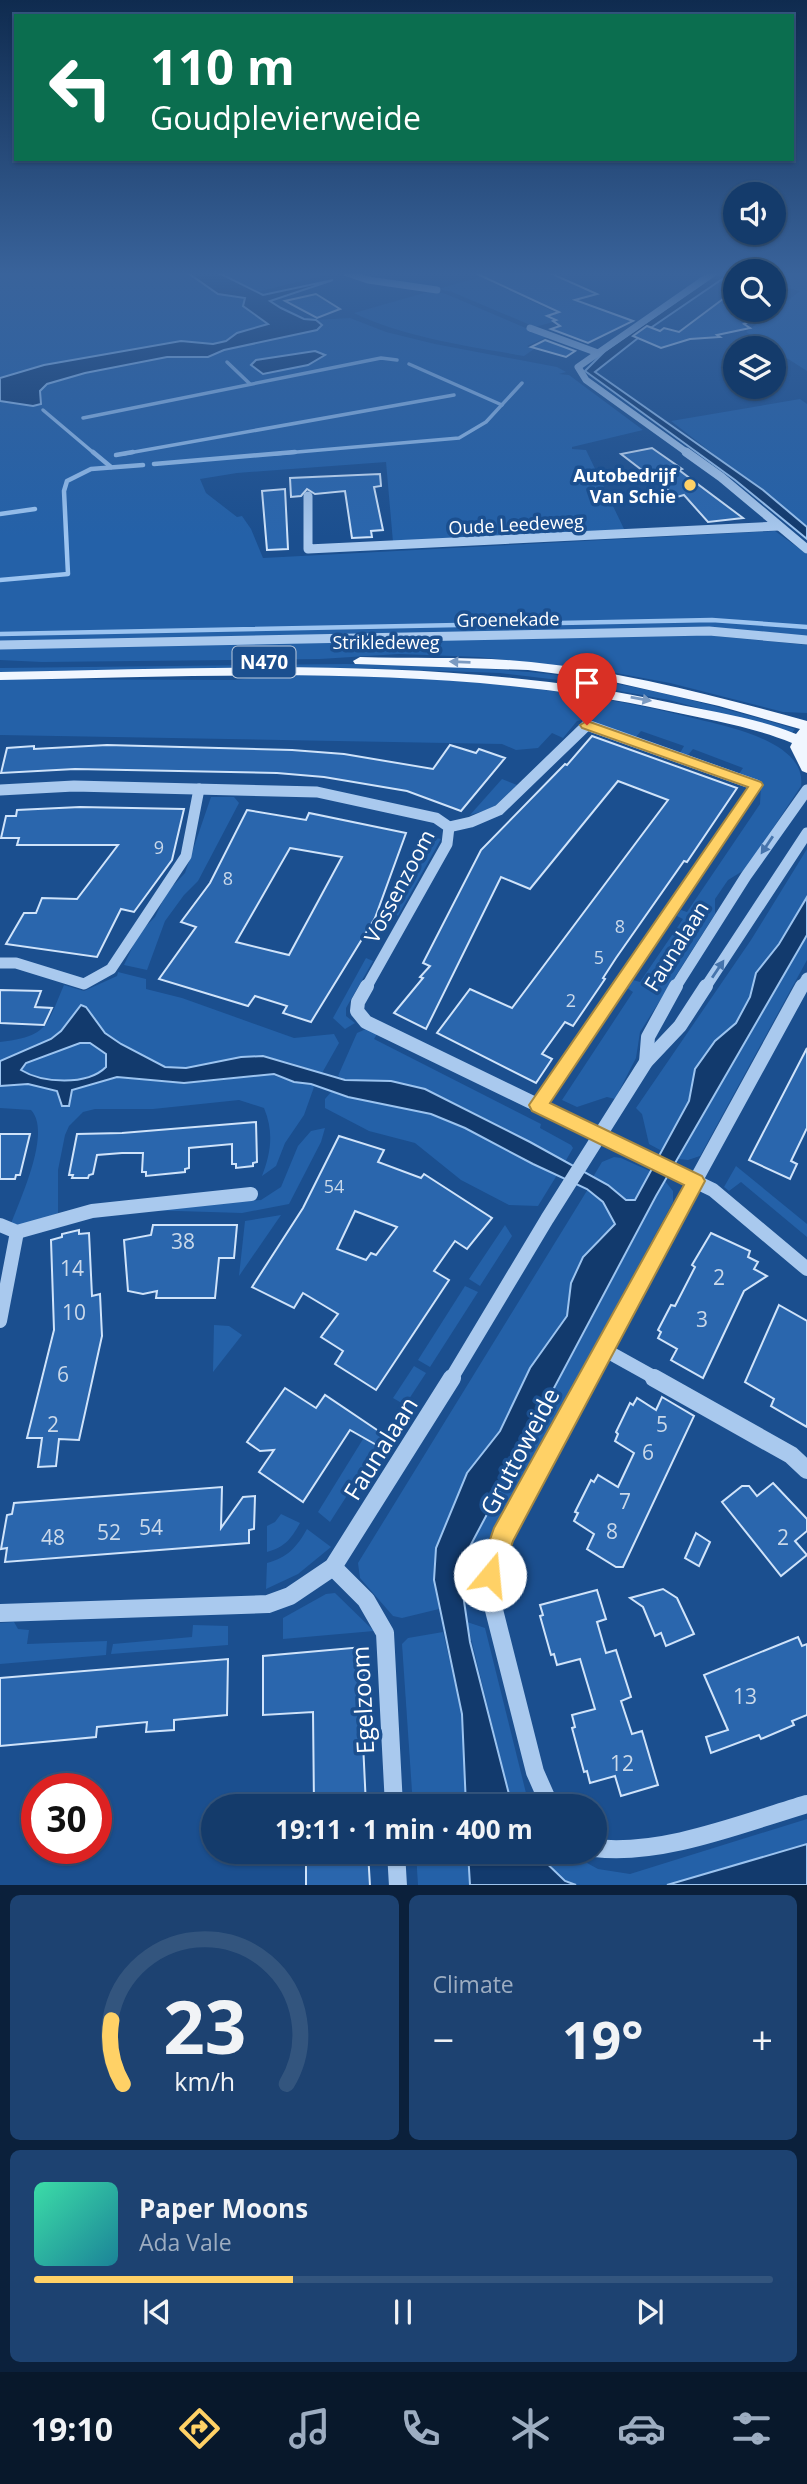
<!DOCTYPE html>
<meta charset="utf-8">
<style>
:root{--surface:#143b6b;--page:#1d4271;--text:#f1f3f6;--muted:#9dadc1;--line:#33557e;--accent:#ffd166}
body{margin:0;font-family:"Open Sans",sans-serif;background:var(--page);color:var(--text);height:100vh;display:flex;flex-direction:column;font-size:26px;white-space:nowrap}
*{box-sizing:border-box;margin:0}
p{font-size:23px;color:var(--muted)}
.icon{flex:none;width:38px;height:38px;fill:none;stroke:currentColor;stroke-width:2;stroke-linecap:round;stroke-linejoin:round}
.map{position:relative;height:1885px;overflow:hidden}
.drawer{display:flex;flex-direction:column;gap:10px;padding:10px;background:#0b203b;flex:1}
.drawer>*{flex:none}
.guide{position:absolute;left:14px;top:14px;width:780px;height:147px;border-radius:0px;box-shadow:0 2px 5px #0004,0 0 0 2px var(--line);background:#0b6e4f;color:#fff;overflow:hidden}
.controls{position:absolute;left:723px;top:182px;display:grid;gap:14px}
.controls a{display:grid;place-items:center;width:63px;height:63px;border-radius:50%;background:var(--surface);box-shadow:0 2px 5px #0004,0 0 0 2px var(--line);font-size:35px}
.speed{position:absolute;left:21px;top:1773px;display:flex;gap:14px;font-size:35px;font-weight:700;text-align:center}
.speed>*{display:grid;place-content:center;width:91px;height:91px;border-radius:50%;background:var(--surface);box-shadow:0 2px 5px #0004,0 0 0 2px var(--line);line-height:1}
.speed .limit{border:10px solid #d22;background:#fff;color:#111}
.pin{position:absolute;display:grid;place-items:center;width:60px;height:60px;color:#fff;margin:-72px -30px;border-radius:50% 50% 50% 0;rotate:-45deg;box-shadow:0 0 7px #0007}
.pin .icon{rotate:45deg}
.me{position:absolute;width:77px;margin:-38px;rotate:17deg;stroke-linejoin:round;filter:drop-shadow(0 0 5px #0008)}
.turn{display:flex;align-items:center;gap:24px;height:147px;padding:0 21px;font-size:32px}
.turn .icon{width:91px;height:91px;stroke-width:2.5}
.turn b{display:block;font-size:49px;line-height:60px}
.big{font-size:52px;font-weight:700;line-height:1.1}
.drawer .tile{flex:1;display:flex;flex-direction:column;justify-content:center;gap:10px;min-width:0;padding:0 24px;border-radius:10px;background:var(--page)}
.drawer .dial{align-items:center;gap:0}
.dial svg{height:182px;overflow:visible;fill:none;stroke:var(--line);stroke-width:7;stroke-linecap:round;text-anchor:middle}
.dial text{fill:var(--text);stroke:none}
.song{display:flex;align-items:center;gap:21px}
.cover{width:84px;height:84px;border-radius:10px;background:linear-gradient(135deg,hsl(160 70% 55%),hsl(190 70% 35%))}
.played{height:7px;border-radius:4px;background:linear-gradient(90deg,var(--accent) 35%,var(--line) 35%)}
.keys{display:flex;justify-content:space-around;direction:ltr}
.heat{display:flex;justify-content:space-between;align-items:center;font-size:38px;direction:ltr}
.drawer .tiles{flex:1;display:grid;gap:10px;grid-template-columns:1fr 1fr}
.tile:last-child{grid-column:span 2}
.trip{position:absolute;left:201px;top:1794px;width:406px;height:70px;border-radius:35px;background:var(--surface);box-shadow:0 2px 5px #0004,0 0 0 2px var(--line);font-weight:700;line-height:70px;text-align:center}
.tabs{display:flex;height:112px;justify-content:space-around;align-items:center;background:#08182b;color:var(--muted)}
.tabs .icon{width:49px;height:49px}
.tabs .selected{color:var(--accent)}
.tabs b{font-size:32px;color:var(--text)}
.map>svg:first-child{display:block}
.green{fill:#2461a8}
.water{fill:#123a6d;stroke:#9cc4f0;stroke-width:2;fill-rule:evenodd}
.lines{fill:none;stroke-linecap:round;stroke-linejoin:round}
.stream-far1{stroke:#9cc4f0;stroke-width:3.5}
.stream{stroke:#9cc4f0;stroke-width:4.5}
.building{fill:#2a66ad;stroke:#cfe3fa;stroke-width:2;fill-rule:evenodd}
.minor-far4{stroke:#a9c9ee;stroke-width:7}
.minor-far3{stroke:#a9c9ee;stroke-width:9}
.minor-far2{stroke:#a9c9ee;stroke-width:11}
.minor-far1{stroke:#a9c9ee;stroke-width:14}
.minor{stroke:#a9c9ee;stroke-width:18}
.major{fill:#f0f6ff;fill-rule:evenodd}
.oneway{fill:#7b9ac1}
.oneway2{fill:#4674ac}
.route{fill:#ffd166;stroke:#a68842;stroke-width:2}
.poi-dot{fill:#ffd166;stroke:#1b4f8f;stroke-width:2.5}
.labels{text-anchor:middle;dominant-baseline:central;stroke-width:7;stroke-linejoin:round;paint-order:stroke}
.far-poi-label{font-size:18px;font-weight:bold;fill:#fff;stroke:#1b4f8f;text-anchor:end}
.far-street-label{font-size:18px;fill:#fff;stroke:#1b4f8f}
.number-label{font-size:18px;fill:#cad9ea}
.shield{fill:#1b4f8f;stroke:#bbcadd;stroke-width:2}
.shield-label{font-size:19px;font-weight:bold;fill:#fff}
.street-label{font-size:21px;fill:#fff;stroke:#1b4f8f}
.near-number-label{font-size:21px;fill:#cad9ea}
.near-street-label{font-size:24px;fill:#fff;stroke:#1b4f8f}
</style>
<div class="map">
<svg width="807" height="1886" viewBox="0 0 807 1886">
<rect width="100%" height="100%" fill="#1b4f8f"/>
<g class="green">
<path d="M0 273H207L313 327 318 321 316 320 350 318 386 332 435 344 557 367 566 372 559 374 569 375 643 430 572 447V449L586 450 625 531 393 542 386 462 237 473 200 479 206 493 237 517 242 516 251 529 263 558 775 531 807 554V636L720 628 0 642Z"/>
<path d="M219 273H333L257 292Z"/>
<path d="M774 273H807V371L746 332 800 291 774 285Z"/>
<path d="M481 277 567 318 535 327 452 292 438 289Z"/>
<path d="M431 291 446 294 547 337 527 346 534 349 524 356C468 346 406 338 354 313Z"/>
<path d="M800 399 807 404V527L671 421Z"/>
<path d="M695 634 807 645V713L783 712 670 683 605 671 479 657 399 654 320 659 42 662 0 660V649L74 647Z"/>
<path d="M345 664C416 665 486 667 557 675 638 684 718 706 795 729L792 733 669 700 559 680 500 673 355 668 0 673V668Z"/>
<path d="M281 675C423 674 568 685 705 721 734 728 807 744 801 786L746 869 728 880 715 899V914L640 1032 636 1058 615 1099 607 1097 577 1107 562 1100 633 992 627 988 633 980 640 982 683 919 677 916 681 910 687 912 760 804 761 786 739 774 743 768 693 749 688 755 680 753 684 746 641 731 636 737 588 719 577 721 563 738 552 733 538 748 516 750 502 744 0 735V679L234 680Z"/>
<path d="M502 779 517 785 493 808 470 815Z"/>
<path d="M211 797H234L239 803 198 881 184 895 165 921 147 970 124 965 139 933 155 917 167 892 185 873Z"/>
<path d="M424 835 441 839 398 916 394 912 407 868Z"/>
<path d="M807 849V897L779 944 756 973 750 997 736 1023 715 1041 695 1069 689 1101 662 1151 649 1144 642 1114 636 1108 751 940Z"/>
<path d="M807 935V960L700 1156 688 1160 678 1159Z"/>
<path d="M366 958 373 961 346 1008V1016L355 1023 345 1029 333 1018Z"/>
<path d="M118 972 146 979V989L182 998 294 1038 334 1034 339 1043 322 1073C297 1065 274 1055 248 1057 222 1058 192 1073 167 1067 154 1064 115 1042 106 1033 97 1025 91 1009 81 1005L61 1031 51 1039 0 1061V1042C49 1036 46 1026 64 985L84 991 117 976Z"/>
<path d="M366 1029 377 1034 374 1039 541 1124 540 1128 571 1145 573 1148 565 1162 425 1089 345 1080 338 1076 357 1033Z"/>
<path d="M80 1043H90L106 1054V1067C87 1086 42 1083 20 1070L26 1063Z"/>
<path d="M265 1073 294 1082 311 1084 314 1087 304 1115 285 1143 276 1166 262 1176C271 1153 274 1132 264 1108L239 1100 153 1109H95L83 1112 69 1126 65 1135 58 1170V1213L26 1225 11 1224C20 1199 52 1132 31 1110L0 1108V1086L28 1084 57 1091 62 1106H68L72 1090 117 1077 184 1083 225 1080Z"/>
<path d="M331 1092 431 1114 465 1128 557 1175 538 1206 509 1205 461 1180 415 1143 369 1131 325 1108V1099Z"/>
<path d="M325 1128 321 1142 289 1204 242 1213 145 1210 261 1200 281 1187 298 1146 311 1131Z"/>
<path d="M614 1157 621 1158 652 1172 635 1200H626L593 1177 602 1162Z"/>
<path d="M736 1166 807 1224V1237L741 1182 729 1191 724 1187Z"/>
<path d="M665 1181 673 1191V1202L473 1568 476 1592 471 1599 464 1602 459 1568Z"/>
<path d="M588 1189 603 1202 615 1224 599 1238 571 1283 567 1315 530 1368 500 1431 467 1473 434 1580 439 1609 402 1618 393 1616 360 1578 358 1563Z"/>
<path d="M281 1215 239 1276 245 1221Z"/>
<path d="M505 1225 512 1236 480 1286 469 1279Z"/>
<path d="M465 1286 478 1292 430 1367 418 1360Z"/>
<path d="M214 1325 229 1326 242 1335 213 1372Z"/>
<path d="M414 1366 426 1373 405 1405 393 1398Z"/>
<path d="M368 1431 384 1438 330 1522 318 1512Z"/>
<path d="M281 1514 300 1523C291 1539 285 1547 267 1552V1526L275 1522Z"/>
<path d="M307 1529 331 1547 298 1574 266 1589 267 1563C287 1558 297 1547 307 1529Z"/>
<path d="M335 1593 374 1631 283 1639V1618L326 1594Z"/>
<path d="M14 1622 18 1629 29 1630 27 1644 107 1641 106 1655 0 1664V1623Z"/>
<path d="M467 1622 485 1628 526 1793 533 1806H512Z"/>
<path d="M193 1625 228 1626V1645L111 1654 113 1644 192 1637Z"/>
<path d="M443 1632 462 1714 466 1806H413L402 1644 408 1638Z"/>
<path d="M807 1819V1844L667 1885H576L565 1881 535 1852H567L598 1869 630 1874Z"/>
<path d="M416 1852H468L470 1885H418Z"/>
</g>
<g class="water">
<path d="M188 273H219L263 295 333 280 270 301 281 308 304 319 316 320 322 325 317 330 224 350 208 357H167L85 373 47 384 40 391 41 404 33 406 0 401V378L44 365 181 341 213 344 226 341 237 333 268 324 243 306 245 298 218 294Z"/>
<path d="M718 273H731L652 327 595 372 763 490 807 527V539L735 480 585 371 605 351Z"/>
<path d="M315 351 325 355 308 365 263 374 251 365 256 360Z"/>
<path d="M807 897V935L656 1196 459 1567 470 1642 512 1806H466L462 1714 434 1580 436 1548 467 1473 500 1431 530 1368 567 1316 571 1283 583 1257 615 1224 603 1202 587 1189 533 1164 465 1128 431 1114 348 1097 311 1084 294 1082 274 1074 184 1083 117 1077 72 1090 69 1106H62L57 1091 28 1084 0 1086V1061L51 1039 61 1031 81 1005 86 1007 105 1033 121 1044 165 1067 186 1068 241 1057 263 1056 345 1080 391 1081 425 1089 530 1142 608 1185 626 1200H635L689 1101 695 1069 715 1041 736 1023 750 997 756 973 779 944ZM80 1043H90L106 1054V1067C87 1086 42 1083 21 1070L26 1063Z"/>
<path d="M807 1844V1885H667Z"/>
<path d="M468 1852H535L565 1881 576 1885H470Z"/>
</g>
<g class="lines">
<g class="stream-far1">
<path d="M227 362 250 384"/>
<path d="M409 364 502 405"/>
<path d="M43 410 95 454"/>
<path d="M83 418 381 358 397 360"/>
<path d="M123 454 454 395"/>
<path d="M274 454 459 438 486 422 522 383"/>
</g>
<g class="stream">
<path d="M93 452 111 467"/>
<path d="M116 455 133 452"/>
<path d="M154 464 295 452"/>
<path d="M0 514 35 509"/>
<path d="M0 580 68 574 64 491 67 481 91 469 143 465"/>
<path d="M0 634 712 620 807 627"/>
</g>
</g>
<g class="building">
<path d="M475 273H550L597 294 575 300 633 321 588 343 551 329 560 326 553 321 556 320 547 316 559 312Z"/>
<path d="M735 290V310H775L744 324 750 328 717 335 720 337 690 339 661 348 633 336 647 326 660 331 664 328 679 332Z"/>
<path d="M316 294 340 309 317 318 285 301Z"/>
<path d="M545 340 575 351 566 357 531 347Z"/>
<path d="M652 448 682 469 679 470 743 518 708 522 684 495 677 497 621 454Z"/>
<path d="M380 474 381 486 374 487 383 530 371 531 372 537 352 538 345 491 315 494 307 489 301 496 291 497 290 478Z"/>
<path d="M285 489 288 549 267 550 262 491Z"/>
<path d="M592 736 737 788 687 862 684 861 616 958 603 978 605 979 573 1026 565 1022 542 1054 552 1059 536 1083 437 1033 470 989 512 1008 668 800 618 781 530 889 501 877 426 1029 394 1013 423 978 420 977 430 966 423 963 481 850 565 764 567 765Z"/>
<path d="M107 745 292 750 344 754 433 769 450 745 476 753 479 749 505 758 461 811 407 791 324 777 277 773 75 769 1 773 7 748 34 746V749Z"/>
<path d="M80 807 184 809 172 860 134 912 121 909 97 957 6 944 24 913H36L42 898 77 899 118 845H17L19 838H1L6 816H16L17 810Z"/>
<path d="M247 810 306 820 309 813 406 833 375 918 311 1022 283 1013 287 1006 255 996 248 1006 159 979 196 927 181 922 210 883ZM290 848 342 857 289 955 236 942Z"/>
<path d="M0 990 41 991 35 1007 52 1008 44 1025 0 1023Z"/>
<path d="M807 1048V1128L791 1161 797 1164 790 1179 749 1160Z"/>
<path d="M256 1122 257 1162 253 1163V1166L236 1168V1164H232V1144L189 1148V1168L185 1169V1172L146 1176V1172H142L143 1153H122L97 1155 93 1174 89 1175 88 1178H72L73 1175H69L77 1134 122 1133Z"/>
<path d="M0 1134H30L20 1175H16L15 1179H0Z"/>
<path d="M339 1136 384 1150 378 1162 421 1178 424 1174 492 1218 467 1249 455 1241 434 1271 449 1280 376 1390 335 1364 343 1351 321 1337 338 1314 303 1293 294 1308 252 1287 303 1208ZM355 1211 397 1227 376 1255 371 1253 366 1260 337 1249Z"/>
<path d="M153 1225H237L234 1258H219L215 1298H156L157 1291 143 1294 128 1291 124 1240 151 1235Z"/>
<path d="M79 1230V1234L89 1233 92 1296 100 1294 102 1336 79 1440 59 1439 56 1466 38 1467 42 1438H27L54 1330 51 1240 62 1237V1234Z"/>
<path d="M711 1233 750 1251 748 1257 758 1262 754 1269 767 1276 744 1291 703 1378 671 1360 677 1349 658 1338 661 1332 658 1330 671 1305 675 1306 695 1267 692 1265Z"/>
<path d="M779 1305 807 1321V1427L771 1406 774 1399 745 1382Z"/>
<path d="M285 1388 316 1408 325 1395 386 1436 380 1447 350 1430 303 1502 259 1472 274 1450 260 1451 247 1442Z"/>
<path d="M662 1397 694 1416 623 1567H616L587 1549 594 1534 574 1521 578 1513 575 1512 591 1480 594 1482 598 1475 618 1487 634 1453 615 1441 618 1434 616 1432 630 1403 633 1405 637 1398 656 1410Z"/>
<path d="M773 1483 807 1519V1531L795 1541 807 1555 781 1576 722 1502 742 1486H749L757 1496Z"/>
<path d="M222 1487 221 1528 243 1497 255 1496 254 1529 249 1530V1543L5 1562 7 1548 1 1549 7 1515 12 1514 14 1503Z"/>
<path d="M696 1533 710 1542 699 1566 685 1558Z"/>
<path d="M663 1589 677 1598 694 1634 666 1646 661 1633 655 1636 643 1607 630 1598Z"/>
<path d="M597 1590 606 1619 597 1622 606 1653 616 1650 631 1697 621 1701 632 1734 642 1731 658 1785 621 1796 615 1776 590 1783 587 1771 584 1772 572 1728 575 1727 572 1715 595 1709 580 1659 557 1665 554 1654 551 1655 540 1616 543 1615 540 1605Z"/>
<path d="M798 1637 802 1646 807 1644V1715L792 1721 794 1725 761 1739 759 1735 711 1753 706 1737 728 1730 704 1675Z"/>
<path d="M363 1647 364 1678 360 1679 366 1806H314L313 1712 263 1715V1656Z"/>
<path d="M228 1659 227 1715 174 1720V1730L146 1732 147 1722 97 1727 96 1737 0 1746V1678Z"/>
<path d="M306 1852H368L370 1886H306Z"/>
</g>
<g class="lines">
<g class="minor-far4">
<path d="M347 273 368 280 437 290"/>
<path d="M530 328 598 353"/>
<path d="M689 454 586 380 578 367 713 273"/>
</g>
<g class="minor-far3">
<path d="M686 452 721 477 807 549"/>
<path d="M308 496V549L779 526"/>
<path d="M0 645 709 631 807 640"/>
</g>
<g class="minor-far2">
<path d="M0 790 74 786 317 792 436 818 449 827 447 844 366 988"/>
<path d="M449 827 471 822 499 810 587 725 756 785 618 988"/>
<path d="M0 963H16L84 984 111 969 186 856 199 789"/>
<path d="M675 988 746 876 807 790"/>
<path d="M705 988 807 833"/>
<path d="M801 988 807 978"/>
</g>
<g class="minor-far1">
<path d="M367 986 358 1002 357 1011 366 1022 713 1190 807 1269"/>
<path d="M646 1062 648 1037 676 986"/>
<path d="M538 1105 619 986"/>
<path d="M0 1225 17 1232 92 1211 251 1194"/>
<path d="M0 1321 17 1232"/>
<path d="M603 1349 657 1379"/>
<path d="M451 1379 547 1219 646 1062 680 1026 706 986"/>
<path d="M587 1379 802 986"/>
</g>
<g class="minor">
<path d="M654 1378 791 1455 807 1470"/>
<path d="M333 1567 366 1600 385 1633 394 1806"/>
<path d="M0 1613 268 1604 290 1596 333 1567 452 1378"/>
<path d="M550 1806 535 1772 493 1606 490 1575 495 1553 588 1378"/>
<path d="M595 1848C662 1856 743 1823 807 1804"/>
<path d="M396 1852 398 1886"/>
</g>
<path class="major" d="M360 657C416 659 475 656 531 662 625 672 716 696 807 721V773L802 771 790 747 792 743C753 727 710 720 669 711 450 663 223 676 0 680V672C224 668 451 655 672 703 713 712 757 718 796 734L800 729 719 706 605 680 528 670 355 664 353 661Z"/>
</g>
<defs><path id="oneway-solid" d="M-6-.8H1V-3.2L6.5 0L1 3.2V.8H-6Z" transform="scale(1.75)"/></defs>
<g class="oneway">
<use href="#oneway-solid" transform="translate(460 662) rotate(-178)"/>
<use href="#oneway-solid" transform="translate(641 699) rotate(10)"/>
</g>
<g class="oneway2">
<use href="#oneway-solid" transform="translate(767 845) rotate(124)"/>
<use href="#oneway-solid" transform="translate(718 969) rotate(-56)"/>
</g>
<linearGradient id="sky" x2="0" y2="1"><stop stop-color="#0f2b4f"/><stop offset="0.51" stop-color="#39639b"/><stop offset="1" stop-color="#39639b" stop-opacity="0"/></linearGradient>
<rect width="807" height="537" fill="url(#sky)"/>
<path class="route" d="M587 721 761 782 763 785 550 1103 702 1176 705 1181 513 1541 499 1583 490 1587 482 1583 478 1575 494 1528 684 1185 532 1111 529 1105 748 787 582 728 580 725Z"/>
<circle class="poi-dot" cx="690" cy="485" r="7"/>
<g class="labels">
<g class="far-poi-label">
<text x="676" y="475">Autobedrijf<tspan x="676" dy="21">Van Schie</tspan></text>
</g>
<g class="far-street-label">
<text transform="translate(516 524) rotate(-3)">Oude Leedeweg</text>
<text transform="translate(508 619) rotate(-1)">Groenekade</text>
<text x="386" y="642">Strikledeweg</text>
</g>
<g class="number-label">
<text x="159" y="847">9</text>
<text x="228" y="878">8</text>
<text x="620" y="926">8</text>
<text x="599" y="957">5</text>
<text x="571" y="1000">2</text>
<text x="334" y="1186">54</text>
</g>
<rect class="shield" x="232.5" y="646.5" width="63" height="31" rx="5"/>
<g class="shield-label">
<text x="264" y="662">N470</text>
</g>
<g class="street-label">
<text transform="translate(399 886) rotate(-62)">Vossenzoom</text>
<text transform="translate(676 946) rotate(-58)">Faunalaan</text>
</g>
<g class="near-number-label">
<text x="183" y="1241">38</text>
<text x="72" y="1268">14</text>
<text x="719" y="1277">2</text>
<text x="74" y="1312">10</text>
<text x="702" y="1319">3</text>
<text x="63" y="1374">6</text>
<text x="53" y="1424">2</text>
<text x="662" y="1424">5</text>
<text x="648" y="1452">6</text>
<text x="625" y="1501">7</text>
<text x="151" y="1527">54</text>
<text x="612" y="1531">8</text>
<text x="109" y="1532">52</text>
<text x="53" y="1537">48</text>
<text x="783" y="1537">2</text>
<text x="745" y="1696">13</text>
<text x="622" y="1763">12</text>
</g>
<g class="near-street-label">
<text transform="translate(380 1448) rotate(-58)">Faunalaan</text>
<text transform="translate(519 1451) rotate(-62)">Gruttoweide</text>
<text transform="translate(362 1700) rotate(-93)">Egelzoom</text>
</g>
</g>
</svg>
<div class="controls">
<a><svg class="icon" aria-label="sound" viewBox="0 0 24 24"><path d="M4 9h4l5-4v14l-5-4H4zM17 9q2 3 0 6"/></svg></a>
<a><svg class="icon" aria-label="search" viewBox="0 0 24 24"><circle cx="10" cy="10" r="6"/><path d="M15 15l6 6"/></svg></a>
<a><svg class="icon" aria-label="layers" viewBox="0 0 24 24"><path d="M12 4l9 5-9 5-9-5zM3 14l9 5 9-5"/></svg></a>
</div>
<div class="speed"><div class="limit">30</div></div>
<div class="pin" style="left:587px;top:725px;background:#d93025"><svg class="icon" aria-label="arrive" viewBox="0 0 24 24"><path d="M6 21V4h12l-3 4 3 4H6"/></svg></div>
<svg class="me" style="left:490px;top:1575px" viewBox="-20 -20 40 40"><circle r="19" fill="#fff"/><path d="M0-13L10 11 0 6-10 11z" fill="#ffd166"/></svg>
<div class="trip">19:11 · 1 min · 400 m</div>
<div class="guide">
<div class="turn"><svg class="icon" aria-label="left" viewBox="0 0 24 24"><path d="M17 20v-9H6M10 6l-5 5 5 5"/></svg><div><b>110 m</b>Goudplevierweide</div></div>
</div>
</div>
<section class="drawer">
<div class="tiles">
<div class="tile dial"><svg viewBox="0 0 100 80">
<path d="M14 69A42 42 0 1 1 86 69"/>
<path d="M14 69A42 42 0 0 1 9 41" stroke="#ffd166"/>
<text x="50" y="56" font-size="32" font-weight="700">23</text>
<text x="50" y="72" font-size="11">km/h</text>
</svg></div>
<div class="tile"><p>Climate</p>
<div class="heat"><a>−</a><b class="big">19°</b><a>+</a></div>
</div>
<div class="tile">
<div class="song"><i class="cover"></i><div><b>Paper Moons</b><p>Ada Vale</p></div></div>
<div class="played"></div>
<div class="keys"><svg class="icon" aria-label="previous" viewBox="0 0 24 24"><path d="M18 5L8 12l10 7zM5 5v14"/></svg><svg class="icon" aria-label="pause" viewBox="0 0 24 24"><path d="M8 5v14M16 5v14"/></svg><svg class="icon" aria-label="next" viewBox="0 0 24 24"><path d="M6 5l10 7-10 7zM19 5v14"/></svg></div>
</div>
</div>
</section>
<nav class="tabs">
<b>19:10</b>
<svg class="icon selected" aria-label="directions" viewBox="0 0 24 24"><path d="M12 3l9 9-9 9-9-9zM9 14v-3h6M13 9l2 2-2 2"/></svg>
<svg class="icon" aria-label="music" viewBox="0 0 24 24"><path d="M9 18V5l10-2v13"/><circle cx="6" cy="18" r="3"/><circle cx="16" cy="16" r="3"/></svg>
<svg class="icon" aria-label="phone" viewBox="0 0 24 24"><path d="M5 4h4l2 5-3 2q2 4 5 5l2-3 5 2v4C11 20 4 13 5 4z"/></svg>
<svg class="icon" aria-label="climate" viewBox="0 0 24 24"><path d="M12 3v18M4 7l16 10M4 17L20 7"/></svg>
<svg class="icon" aria-label="car" viewBox="0 0 24 24"><path d="M5 17H2v-5l4-1 3-4h7l3 4 3 1v5h-3M9 17h6M6 11h13"/><circle cx="7" cy="17" r="2"/><circle cx="17" cy="17" r="2"/></svg>
<svg class="icon" aria-label="filters" viewBox="0 0 24 24"><path d="M4 7h16M4 17h16"/><circle cx="9" cy="7" r="2"/><circle cx="15" cy="17" r="2"/></svg>
</nav>
